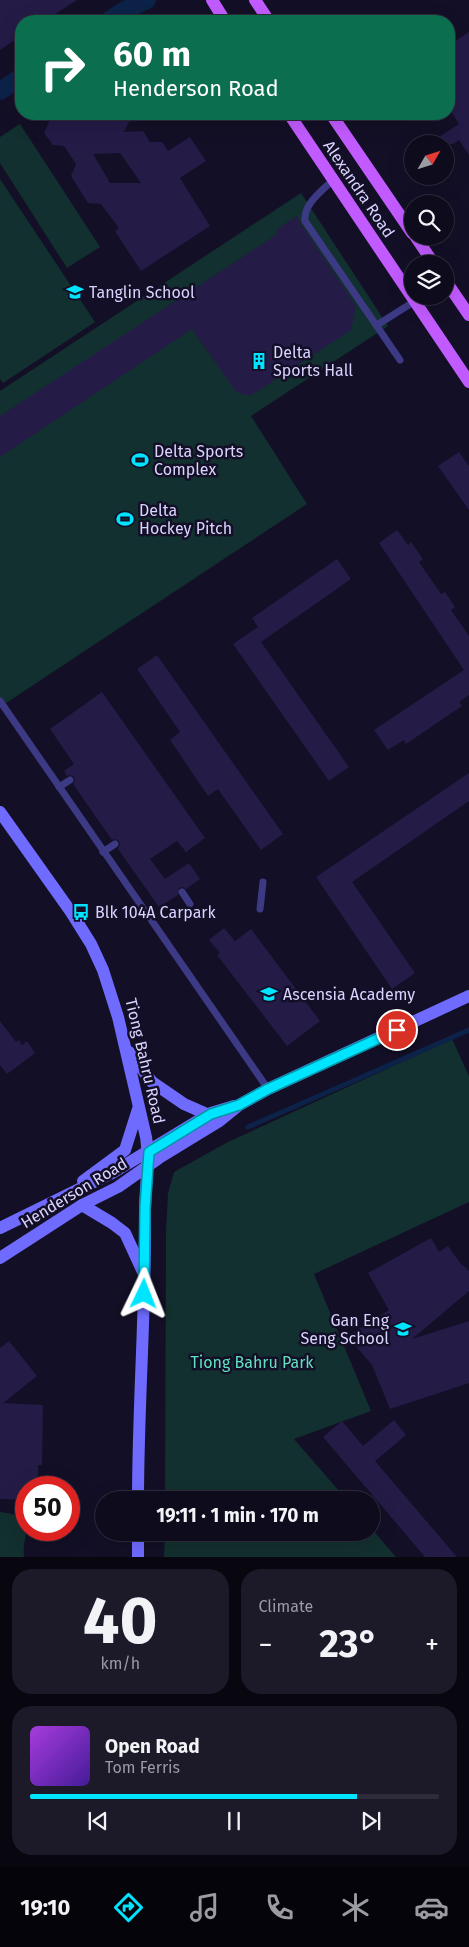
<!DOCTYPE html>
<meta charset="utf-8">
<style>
:root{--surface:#0e0b1c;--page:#1c1929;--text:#f1f3f6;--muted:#9b9ba3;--line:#2e2b3b;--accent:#00e5ff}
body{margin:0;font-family:"Fira Sans",sans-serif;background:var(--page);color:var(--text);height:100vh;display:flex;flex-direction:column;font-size:19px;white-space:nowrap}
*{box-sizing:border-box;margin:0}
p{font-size:16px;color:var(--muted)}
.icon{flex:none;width:28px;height:28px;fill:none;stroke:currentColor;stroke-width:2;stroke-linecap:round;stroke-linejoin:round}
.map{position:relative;height:1557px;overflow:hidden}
.sheet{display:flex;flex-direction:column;gap:12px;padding:12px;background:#08060f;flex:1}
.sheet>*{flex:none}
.banner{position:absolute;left:15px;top:15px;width:440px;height:105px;border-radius:20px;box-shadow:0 5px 20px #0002,0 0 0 1px var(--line);background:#0b6e4f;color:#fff;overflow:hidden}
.needle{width:32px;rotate:51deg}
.fabs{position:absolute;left:404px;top:135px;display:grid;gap:10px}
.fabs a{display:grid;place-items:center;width:50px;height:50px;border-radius:50%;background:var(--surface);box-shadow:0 5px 20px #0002,0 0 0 1px var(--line);font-size:25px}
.speed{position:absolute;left:15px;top:1476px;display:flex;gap:10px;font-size:25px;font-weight:700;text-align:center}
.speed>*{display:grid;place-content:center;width:65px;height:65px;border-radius:50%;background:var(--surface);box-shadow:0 5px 20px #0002,0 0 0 1px var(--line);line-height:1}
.speed .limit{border:8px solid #d22;background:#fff;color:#111}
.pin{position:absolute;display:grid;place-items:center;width:42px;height:42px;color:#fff;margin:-21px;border:2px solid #fff;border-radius:50%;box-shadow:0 1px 5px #0007}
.me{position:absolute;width:55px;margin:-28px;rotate:2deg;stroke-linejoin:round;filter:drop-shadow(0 0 4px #0008)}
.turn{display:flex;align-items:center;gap:18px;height:105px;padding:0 15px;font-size:22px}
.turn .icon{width:65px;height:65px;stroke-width:2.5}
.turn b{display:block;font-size:35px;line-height:42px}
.big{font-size:38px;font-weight:700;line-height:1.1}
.sheet .card{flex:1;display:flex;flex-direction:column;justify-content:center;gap:8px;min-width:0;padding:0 18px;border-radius:20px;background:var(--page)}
.sheet .dial{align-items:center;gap:0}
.dial b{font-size:65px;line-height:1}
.song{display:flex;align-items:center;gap:15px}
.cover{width:60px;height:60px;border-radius:8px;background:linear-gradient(135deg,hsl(280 70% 55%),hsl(260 70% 35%))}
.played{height:5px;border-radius:2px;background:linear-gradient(90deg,var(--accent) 80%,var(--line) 80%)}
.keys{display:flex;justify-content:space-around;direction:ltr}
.heat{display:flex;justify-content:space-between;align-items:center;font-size:28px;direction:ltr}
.sheet .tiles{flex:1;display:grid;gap:12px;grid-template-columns:1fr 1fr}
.card:last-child{grid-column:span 2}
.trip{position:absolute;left:95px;top:1491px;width:285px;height:50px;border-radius:25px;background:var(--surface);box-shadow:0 5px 20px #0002,0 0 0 1px var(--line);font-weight:700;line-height:50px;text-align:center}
.dock{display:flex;height:80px;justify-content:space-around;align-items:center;background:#06040b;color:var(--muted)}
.dock .icon{width:35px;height:35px}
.dock .current{color:var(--accent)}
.dock b{font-size:22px;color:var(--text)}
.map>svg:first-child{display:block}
.green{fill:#12302f}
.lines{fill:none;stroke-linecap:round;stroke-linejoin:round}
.stream{stroke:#0c2248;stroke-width:5}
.canal{stroke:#0c2248;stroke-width:18}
.building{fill:#241b47;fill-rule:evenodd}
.service{stroke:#3d3a85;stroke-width:7}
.secondary{stroke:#6f6bff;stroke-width:12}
.primary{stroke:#c25bff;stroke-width:12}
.route-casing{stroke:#0095a6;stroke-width:12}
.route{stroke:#00e5ff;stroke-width:9}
.labels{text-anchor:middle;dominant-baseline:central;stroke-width:5;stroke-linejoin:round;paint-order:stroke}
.street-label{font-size:16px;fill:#d9d4ff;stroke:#130f26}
.poi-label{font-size:16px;fill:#d9d4ff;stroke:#130f26;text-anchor:start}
.park-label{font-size:16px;fill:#5fe0c0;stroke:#130f26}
</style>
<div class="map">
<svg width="469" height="1557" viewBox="0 0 469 1557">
<rect width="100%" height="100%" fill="#130f26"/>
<g class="green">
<path d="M20 124 100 247 67 268 0 163V137Z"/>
<path d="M0 179 95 322 3 383 0 379Z"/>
<path d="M301 193 388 326 251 416 307 504 0 707V391Z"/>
<path d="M452 1039 469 1076V1202L314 1274 371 1411 294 1439 347 1500H165L166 1232 168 1193 174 1172 226 1143Z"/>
<path d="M0 1512C42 1517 21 1532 24 1557H0Z"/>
<path d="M371 1528 396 1557H164L165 1533 371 1532Z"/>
</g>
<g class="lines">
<path class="stream" d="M248 1127 469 1030"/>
<g class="canal">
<path d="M108 21 123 11 147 0"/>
<path d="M0 91 21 77"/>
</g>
</g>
<g class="building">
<path d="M0 0H77L44 21H21V36L0 50Z"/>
<path d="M469 32V155L459 140 453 144H428L459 124 449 108V45Z"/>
<path d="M43 114H133L124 132 143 131 150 142H162L168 151 190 137 206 161 180 178 210 226 141 271 115 231 119 228 101 204 88 203 71 176 76 164 64 146 53 145 44 133 49 122ZM120 153 141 183H110L93 154Z"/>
<path d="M297 216 301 224 356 306 351 330 250 396 236 392 192 329 0 457V416L276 235 277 229Z"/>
<path d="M459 452 469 466V510L438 466Z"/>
<path d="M397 530 408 545 411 542 423 559 419 562 441 594 445 592 455 607 451 610 469 636V695L459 702 462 706 406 744 404 740 388 750 374 730 464 670 379 543Z"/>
<path d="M337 559 351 579 261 642 349 767 329 781 233 644 258 627 252 618Z"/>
<path d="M157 655 283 834 261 850 218 789 208 796 170 740 180 732 137 669Z"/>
<path d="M102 692 205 838 186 852 177 841 150 859 165 879 189 863 200 879 186 889 182 887 179 888 178 895 159 907 118 849 120 844 119 841 115 839 112 840 73 784 75 780 74 777 70 775 67 776 64 771 74 764 50 729Z"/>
<path d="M469 773V801L352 882 415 973 392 989 316 877Z"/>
<path d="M224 928 235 941 251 929 320 1021 287 1046 217 955 220 953 209 940Z"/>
<path d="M0 1021 16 1042 19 1040 22 1045 27 1041 35 1053 7 1074 0 1065Z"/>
<path d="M431 1238 439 1252 448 1246 461 1264 469 1271V1291L412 1339 469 1321V1383L390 1409 372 1365 347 1336 389 1310 368 1273Z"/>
<path d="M9 1341 37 1376 3 1403 43 1405 42 1465H38V1488H26V1500L0 1499V1348Z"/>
<path d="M394 1420 406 1435 375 1461 457 1557H425L323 1437 342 1421 363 1446Z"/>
</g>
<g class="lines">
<g class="service">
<path d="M334 179C322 191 303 204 305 221L400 360"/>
<path d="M377 325 415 301"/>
<path d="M0 701 268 1089"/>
<path d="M59 787 70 780"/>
<path d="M103 852 115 844"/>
<path d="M182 892 190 904"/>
<path d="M260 909 263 882"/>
</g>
<g class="secondary">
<path d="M0 812 71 912 91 944 103 970 118 1017 146 1137C150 1162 145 1187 145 1212 146 1308 138 1404 138 1500"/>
<path d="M129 1052 152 1082 184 1104 209 1115"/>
<path d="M83 1181 125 1150 138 1109"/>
<path d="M82 1205 112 1223 125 1233 143 1272"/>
<path d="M0 1228 112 1173 211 1113 234 1106"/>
<path d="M0 1258 82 1205 118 1187 159 1158 218 1122 239 1105 268 1089 469 996"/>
<path d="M138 1557V1532"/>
</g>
<g class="primary">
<path d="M212 0 225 21"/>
<path d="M255 0 269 21"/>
<path d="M289 114 469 382"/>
<path d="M331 114 412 233"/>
<path d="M415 236 434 264"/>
<path d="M445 280 469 315"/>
</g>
</g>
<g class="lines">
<g class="route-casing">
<path id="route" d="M144 1294 145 1208 149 1152 211 1114 239 1105 268 1089 397 1030"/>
</g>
<use href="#route" class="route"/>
</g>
<defs>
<g id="school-bare" transform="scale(1.35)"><path d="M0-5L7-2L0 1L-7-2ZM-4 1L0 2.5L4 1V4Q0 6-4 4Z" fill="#00e5ff" stroke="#130f26" stroke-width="2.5" paint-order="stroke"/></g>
<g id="building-bare" transform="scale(1.35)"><path d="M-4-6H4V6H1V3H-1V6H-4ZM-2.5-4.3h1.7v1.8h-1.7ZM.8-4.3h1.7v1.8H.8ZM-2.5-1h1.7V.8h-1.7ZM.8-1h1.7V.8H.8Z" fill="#00e5ff" stroke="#130f26" stroke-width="2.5" paint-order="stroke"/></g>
<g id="stadium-bare" transform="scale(1.35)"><path d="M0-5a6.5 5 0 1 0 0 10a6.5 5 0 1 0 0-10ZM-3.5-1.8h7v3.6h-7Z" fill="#00e5ff" stroke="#130f26" stroke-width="2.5" paint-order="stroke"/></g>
<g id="bus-bare" transform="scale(1.35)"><path d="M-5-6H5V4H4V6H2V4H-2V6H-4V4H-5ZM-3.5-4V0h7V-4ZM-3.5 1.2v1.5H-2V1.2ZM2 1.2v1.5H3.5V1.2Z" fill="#00e5ff" stroke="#130f26" stroke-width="2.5" paint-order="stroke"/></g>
</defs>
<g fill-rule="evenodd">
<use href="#school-bare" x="75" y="292"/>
<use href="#building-bare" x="259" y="361"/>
<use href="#stadium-bare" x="140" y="460"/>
<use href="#stadium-bare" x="125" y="519"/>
<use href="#bus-bare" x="81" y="912"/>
<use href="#school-bare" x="269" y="994"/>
<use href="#school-bare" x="403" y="1329"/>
</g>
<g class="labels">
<g class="street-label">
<text transform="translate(359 189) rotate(56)">Alexandra Road</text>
<text transform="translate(145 1061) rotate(77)">Tiong Bahru Road</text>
<text transform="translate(74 1193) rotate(-31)">Henderson Road</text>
</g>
<g class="poi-label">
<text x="89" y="292">Tanglin School</text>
<text x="273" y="352">Delta<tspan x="273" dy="18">Sports Hall</tspan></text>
<text x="154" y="451">Delta Sports<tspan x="154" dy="18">Complex</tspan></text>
<text x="139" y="510">Delta<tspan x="139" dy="18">Hockey Pitch</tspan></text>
<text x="95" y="912">Blk 104A Carpark</text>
<text x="283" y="994">Ascensia Academy</text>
<text x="389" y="1320" text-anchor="end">Gan Eng<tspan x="389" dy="18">Seng School</tspan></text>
</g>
<g class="park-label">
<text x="252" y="1362">Tiong Bahru Park</text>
</g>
</g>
</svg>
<div class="fabs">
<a><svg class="needle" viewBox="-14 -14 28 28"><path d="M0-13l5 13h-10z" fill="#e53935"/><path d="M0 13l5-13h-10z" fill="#9b9ba3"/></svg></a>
<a><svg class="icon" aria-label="search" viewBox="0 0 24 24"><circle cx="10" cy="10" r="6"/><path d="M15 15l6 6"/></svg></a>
<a><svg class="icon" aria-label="layers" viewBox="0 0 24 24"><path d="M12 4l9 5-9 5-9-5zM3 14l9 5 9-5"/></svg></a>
</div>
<div class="speed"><div class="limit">50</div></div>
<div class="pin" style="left:397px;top:1030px;background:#d93025"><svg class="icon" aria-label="arrive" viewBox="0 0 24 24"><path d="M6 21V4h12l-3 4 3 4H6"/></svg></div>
<svg class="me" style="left:144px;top:1294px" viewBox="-20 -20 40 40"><path d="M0-17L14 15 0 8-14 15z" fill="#00e5ff" stroke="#fff" stroke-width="4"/></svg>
<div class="trip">19:11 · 1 min · 170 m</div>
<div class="banner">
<div class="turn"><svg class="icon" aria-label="right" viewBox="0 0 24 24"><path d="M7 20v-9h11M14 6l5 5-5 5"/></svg><div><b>60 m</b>Henderson Road</div></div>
</div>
</div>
<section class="sheet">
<div class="tiles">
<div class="card dial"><b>40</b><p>km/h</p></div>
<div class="card"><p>Climate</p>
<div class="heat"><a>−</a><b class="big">23°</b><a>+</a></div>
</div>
<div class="card">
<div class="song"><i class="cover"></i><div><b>Open Road</b><p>Tom Ferris</p></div></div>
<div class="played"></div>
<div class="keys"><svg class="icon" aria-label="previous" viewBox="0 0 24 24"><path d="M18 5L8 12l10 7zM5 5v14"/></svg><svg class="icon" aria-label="pause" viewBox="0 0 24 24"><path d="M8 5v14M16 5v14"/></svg><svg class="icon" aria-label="next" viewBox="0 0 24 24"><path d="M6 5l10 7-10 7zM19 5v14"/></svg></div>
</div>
</div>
</section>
<nav class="dock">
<b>19:10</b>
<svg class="icon current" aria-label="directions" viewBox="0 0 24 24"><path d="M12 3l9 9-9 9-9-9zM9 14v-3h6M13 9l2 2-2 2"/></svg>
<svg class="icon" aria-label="music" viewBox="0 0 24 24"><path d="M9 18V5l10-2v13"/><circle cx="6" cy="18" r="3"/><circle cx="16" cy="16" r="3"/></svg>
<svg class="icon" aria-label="phone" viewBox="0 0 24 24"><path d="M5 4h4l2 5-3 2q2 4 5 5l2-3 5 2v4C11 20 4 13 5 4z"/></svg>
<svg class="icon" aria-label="climate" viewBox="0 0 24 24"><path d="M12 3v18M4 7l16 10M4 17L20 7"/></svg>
<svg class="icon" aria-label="car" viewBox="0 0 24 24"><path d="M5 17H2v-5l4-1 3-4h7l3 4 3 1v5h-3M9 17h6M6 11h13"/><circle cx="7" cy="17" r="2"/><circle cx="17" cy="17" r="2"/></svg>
</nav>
